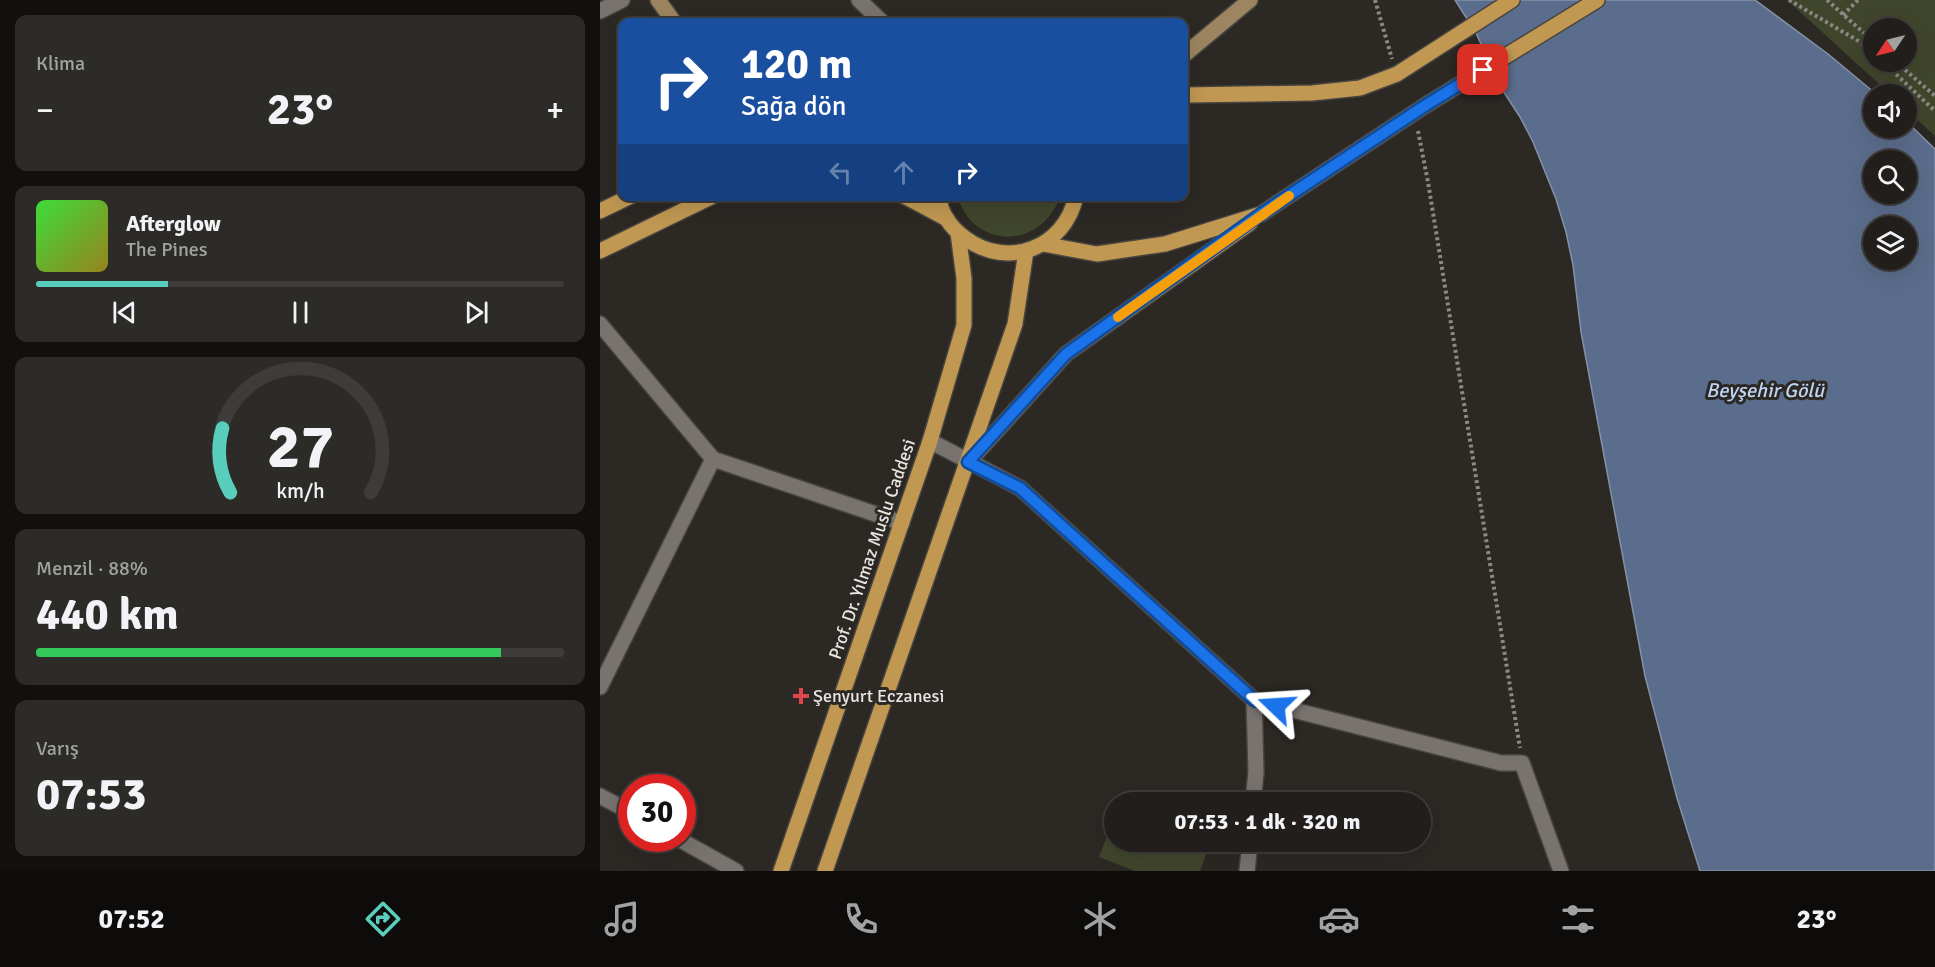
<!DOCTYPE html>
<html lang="tr">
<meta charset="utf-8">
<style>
:root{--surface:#211e1b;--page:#2d2b28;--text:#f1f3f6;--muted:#a2a2a3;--line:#3e3c3a;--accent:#5acebd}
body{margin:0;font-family:Signika,sans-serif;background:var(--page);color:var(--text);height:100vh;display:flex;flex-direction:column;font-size:22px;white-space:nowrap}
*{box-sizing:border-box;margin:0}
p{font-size:20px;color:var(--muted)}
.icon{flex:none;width:33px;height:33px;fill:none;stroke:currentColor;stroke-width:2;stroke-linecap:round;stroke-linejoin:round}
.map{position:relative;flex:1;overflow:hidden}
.sheet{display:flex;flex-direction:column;gap:15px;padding:15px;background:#12100f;width:600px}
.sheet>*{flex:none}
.banner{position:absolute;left:18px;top:18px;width:570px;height:183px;border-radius:12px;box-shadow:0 6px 24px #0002,0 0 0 2px var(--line);background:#1a4fa0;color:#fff;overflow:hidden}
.needle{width:39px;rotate:235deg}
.fabs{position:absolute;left:1263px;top:18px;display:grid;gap:12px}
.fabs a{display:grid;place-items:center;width:54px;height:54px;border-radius:50%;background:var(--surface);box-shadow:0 6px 24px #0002,0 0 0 2px var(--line);font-size:30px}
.speed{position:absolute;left:18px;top:774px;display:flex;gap:12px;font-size:30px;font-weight:700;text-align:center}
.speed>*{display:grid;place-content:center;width:78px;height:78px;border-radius:50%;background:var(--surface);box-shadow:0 6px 24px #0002,0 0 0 2px var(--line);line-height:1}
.speed .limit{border:9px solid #d22;background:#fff;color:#111}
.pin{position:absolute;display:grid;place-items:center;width:51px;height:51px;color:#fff;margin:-26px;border-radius:12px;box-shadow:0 3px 9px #0006}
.me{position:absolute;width:66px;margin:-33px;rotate:290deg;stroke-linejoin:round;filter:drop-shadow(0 0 4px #0008)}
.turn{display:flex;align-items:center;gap:21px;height:126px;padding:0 24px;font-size:27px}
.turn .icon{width:78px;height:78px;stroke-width:2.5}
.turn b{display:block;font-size:42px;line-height:51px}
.lanes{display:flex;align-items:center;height:57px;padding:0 24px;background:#0003;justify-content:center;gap:30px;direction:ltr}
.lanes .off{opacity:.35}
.big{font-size:45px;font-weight:700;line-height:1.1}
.sheet .widget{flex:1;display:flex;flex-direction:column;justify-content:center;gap:9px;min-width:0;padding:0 21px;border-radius:12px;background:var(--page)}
.sheet .dial{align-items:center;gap:0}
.dial svg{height:156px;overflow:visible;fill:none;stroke:var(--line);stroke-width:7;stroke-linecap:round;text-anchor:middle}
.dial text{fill:var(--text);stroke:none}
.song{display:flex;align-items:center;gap:18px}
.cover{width:72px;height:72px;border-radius:9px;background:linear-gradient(135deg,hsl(120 70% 55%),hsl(50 70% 35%))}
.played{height:6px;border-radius:3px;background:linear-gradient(90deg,var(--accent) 25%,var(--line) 25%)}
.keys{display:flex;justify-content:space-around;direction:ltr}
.heat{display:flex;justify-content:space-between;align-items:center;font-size:33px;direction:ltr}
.charge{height:9px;border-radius:4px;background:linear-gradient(90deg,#34c759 88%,var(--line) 0)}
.trip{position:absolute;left:504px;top:792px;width:327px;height:60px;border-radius:30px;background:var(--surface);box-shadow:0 6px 24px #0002,0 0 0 2px var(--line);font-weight:700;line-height:60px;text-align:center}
.tabs{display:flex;height:96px;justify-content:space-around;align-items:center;background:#0d0c0b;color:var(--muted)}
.tabs .icon{width:42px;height:42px}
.tabs .selected{color:var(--accent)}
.tabs b{font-size:27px;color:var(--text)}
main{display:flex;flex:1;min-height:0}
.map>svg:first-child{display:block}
.green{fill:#40462c;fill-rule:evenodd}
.water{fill:#5b6d8c;stroke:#8591a6;stroke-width:1.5;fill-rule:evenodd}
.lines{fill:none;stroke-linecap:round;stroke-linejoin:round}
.street-casing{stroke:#484440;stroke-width:18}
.secondary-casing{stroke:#484440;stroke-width:18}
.primary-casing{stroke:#484440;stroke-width:18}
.path{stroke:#8c8985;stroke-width:4;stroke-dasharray:3 3;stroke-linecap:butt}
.street{stroke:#78736f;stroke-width:15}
.secondary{stroke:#9c8560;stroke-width:15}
.primary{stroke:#c19852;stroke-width:15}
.route-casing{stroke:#114b97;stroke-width:15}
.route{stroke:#1a73e8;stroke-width:10}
.slow{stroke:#f59e0b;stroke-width:10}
.health-dot{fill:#e0444e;stroke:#2c2824;stroke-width:2}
.labels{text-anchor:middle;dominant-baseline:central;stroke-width:6;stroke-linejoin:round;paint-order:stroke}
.street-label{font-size:18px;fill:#e8e5e2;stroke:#2c2824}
.poi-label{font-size:18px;fill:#e8e5e2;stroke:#2c2824;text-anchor:start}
.water-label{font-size:20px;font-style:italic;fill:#c0d4f5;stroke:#2c2824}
</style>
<main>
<section class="sheet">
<div class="widget"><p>Klima</p>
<div class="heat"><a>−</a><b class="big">23°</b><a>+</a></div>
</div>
<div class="widget">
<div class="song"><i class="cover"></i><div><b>Afterglow</b><p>The Pines</p></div></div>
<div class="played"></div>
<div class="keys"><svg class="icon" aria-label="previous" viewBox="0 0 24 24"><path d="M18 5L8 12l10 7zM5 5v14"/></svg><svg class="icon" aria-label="pause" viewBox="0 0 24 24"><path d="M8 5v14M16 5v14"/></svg><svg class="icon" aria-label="next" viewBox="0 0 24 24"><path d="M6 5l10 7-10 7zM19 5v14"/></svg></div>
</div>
<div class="widget dial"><svg viewBox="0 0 100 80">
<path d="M14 69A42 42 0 1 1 86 69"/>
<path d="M14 69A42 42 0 0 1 10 36" stroke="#5acebd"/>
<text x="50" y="56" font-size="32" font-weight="700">27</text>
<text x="50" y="72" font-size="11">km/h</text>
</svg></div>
<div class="widget"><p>Menzil · 88%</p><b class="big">440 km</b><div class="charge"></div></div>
<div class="widget"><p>Varış</p><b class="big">07:53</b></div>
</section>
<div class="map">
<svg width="1335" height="871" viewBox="0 0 1335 871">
<rect width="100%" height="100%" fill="#2c2824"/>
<g class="green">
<path d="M1187 0H1335V136L1307 110 1306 94H1290ZM1274 28H1306V62H1274Z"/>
<path d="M357 197H460C448 231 410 249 378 227 367 219 362 208 357 197Z"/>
<path d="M514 818V842H589L608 849 600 871H535L499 857Z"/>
</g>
<path class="water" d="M855 0H1155L1228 54 1276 94H1274V128H1306L1307 122 1335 149V871H1100L1077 798 1045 676 981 332 973 265 966 232 956 199 933 142 920 117 901 88 876 33ZM1274 160H1306V194H1274ZM1274 226H1306V260H1274Z"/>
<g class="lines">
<g class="street-casing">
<g id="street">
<path d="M259 0 282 22"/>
<path d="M0 11 22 0"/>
<path d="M0 324 113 459 302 523"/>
<path d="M330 441 420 488 654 700 901 763H922L961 871"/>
<path d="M0 687 113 459"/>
<path d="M0 796 32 813"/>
<path d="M653 802 656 772 654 700"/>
<path d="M77 838 136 871"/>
<path d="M647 871 650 842"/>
</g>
</g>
<g class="secondary-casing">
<g id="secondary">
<path d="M58 0 74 22"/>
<path d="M584 55 650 0"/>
</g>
</g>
<g class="primary-casing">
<g id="primary">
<path d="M584 95 712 93 760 88 797 74 912 0"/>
<path d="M304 196 347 219"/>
<path d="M338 196C341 213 351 228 365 238 408 270 465 248 476 196"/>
<path d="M0 211 31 196"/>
<path d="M443 244 497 254 565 244 661 214 826 105 997 0"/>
<path d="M0 251 113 196"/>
<path d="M372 458 466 354 650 223"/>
<path d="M181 871 330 441 364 325V278L358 233"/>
<path d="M225 871 415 324 426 251"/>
</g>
</g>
<g class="path">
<path d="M775 0 792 59"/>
<path d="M1189 0 1267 46 1274 52"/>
<path d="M1227 0 1274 42"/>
<path d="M1243 15 1258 0"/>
<path d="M1283 62 1335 111"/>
<path d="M1296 62 1335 96"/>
<path d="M818 131 828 182 920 748"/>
</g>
<use href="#street" class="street"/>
<use href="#secondary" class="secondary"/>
<use href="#primary" class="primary"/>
</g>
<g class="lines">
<g class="route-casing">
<path id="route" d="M676 706 654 700 420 488 368 462 466 354 661 214 826 105 883 70"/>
</g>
<use href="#route" class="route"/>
<path class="slow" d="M518 317 689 196"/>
</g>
<path class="health-dot" d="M198 687h6v6h6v6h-6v6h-6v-6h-6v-6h6z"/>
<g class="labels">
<g class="street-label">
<text transform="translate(272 549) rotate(-71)">Prof. Dr. Yılmaz Muslu Caddesi</text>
</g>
<g class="poi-label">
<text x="213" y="696">Şenyurt Eczanesi</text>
</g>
<g class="water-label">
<text x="1165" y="390">Beyşehir Gölü</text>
</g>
</g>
</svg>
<div class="fabs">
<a><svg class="needle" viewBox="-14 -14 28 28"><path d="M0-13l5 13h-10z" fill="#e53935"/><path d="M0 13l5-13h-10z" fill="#a2a2a3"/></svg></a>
<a><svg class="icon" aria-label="sound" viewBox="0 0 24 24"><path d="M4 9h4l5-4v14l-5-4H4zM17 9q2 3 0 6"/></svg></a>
<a><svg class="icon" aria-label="search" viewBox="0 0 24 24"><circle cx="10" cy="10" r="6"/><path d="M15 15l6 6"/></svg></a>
<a><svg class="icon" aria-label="layers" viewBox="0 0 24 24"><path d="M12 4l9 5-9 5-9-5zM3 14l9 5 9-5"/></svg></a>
</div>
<div class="speed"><div class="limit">30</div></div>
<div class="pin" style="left:883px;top:70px;background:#d93025"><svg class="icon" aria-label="arrive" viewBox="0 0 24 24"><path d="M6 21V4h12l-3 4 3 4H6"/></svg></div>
<svg class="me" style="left:676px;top:706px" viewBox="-20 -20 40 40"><path d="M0-17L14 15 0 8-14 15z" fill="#1a73e8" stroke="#fff" stroke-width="4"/></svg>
<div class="trip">07:53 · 1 dk · 320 m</div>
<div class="banner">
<div class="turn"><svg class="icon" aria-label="right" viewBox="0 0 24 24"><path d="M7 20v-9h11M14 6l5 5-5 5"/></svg><div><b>120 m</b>Sağa dön</div></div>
<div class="lanes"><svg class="icon off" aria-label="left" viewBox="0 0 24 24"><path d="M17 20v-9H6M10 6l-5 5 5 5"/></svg><svg class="icon off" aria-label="ahead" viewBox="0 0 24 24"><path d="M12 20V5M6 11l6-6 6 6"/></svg><svg class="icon" aria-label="right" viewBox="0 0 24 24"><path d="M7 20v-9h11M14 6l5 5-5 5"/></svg></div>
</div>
</div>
</main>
<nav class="tabs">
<b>07:52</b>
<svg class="icon selected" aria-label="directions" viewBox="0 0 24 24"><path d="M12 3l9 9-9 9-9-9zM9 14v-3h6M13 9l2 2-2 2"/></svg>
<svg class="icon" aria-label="music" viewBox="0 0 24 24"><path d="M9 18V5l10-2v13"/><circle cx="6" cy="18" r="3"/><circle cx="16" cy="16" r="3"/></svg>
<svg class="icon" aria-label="phone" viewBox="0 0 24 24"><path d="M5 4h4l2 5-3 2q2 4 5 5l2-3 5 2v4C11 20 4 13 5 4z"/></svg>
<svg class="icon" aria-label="climate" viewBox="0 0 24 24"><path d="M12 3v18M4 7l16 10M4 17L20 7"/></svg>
<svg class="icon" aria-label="car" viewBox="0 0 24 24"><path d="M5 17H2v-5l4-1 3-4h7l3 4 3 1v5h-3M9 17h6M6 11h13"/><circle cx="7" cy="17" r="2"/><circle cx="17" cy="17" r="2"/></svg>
<svg class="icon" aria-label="filters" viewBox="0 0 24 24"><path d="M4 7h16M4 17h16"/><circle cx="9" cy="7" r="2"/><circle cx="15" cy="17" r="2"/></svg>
<b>23°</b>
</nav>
